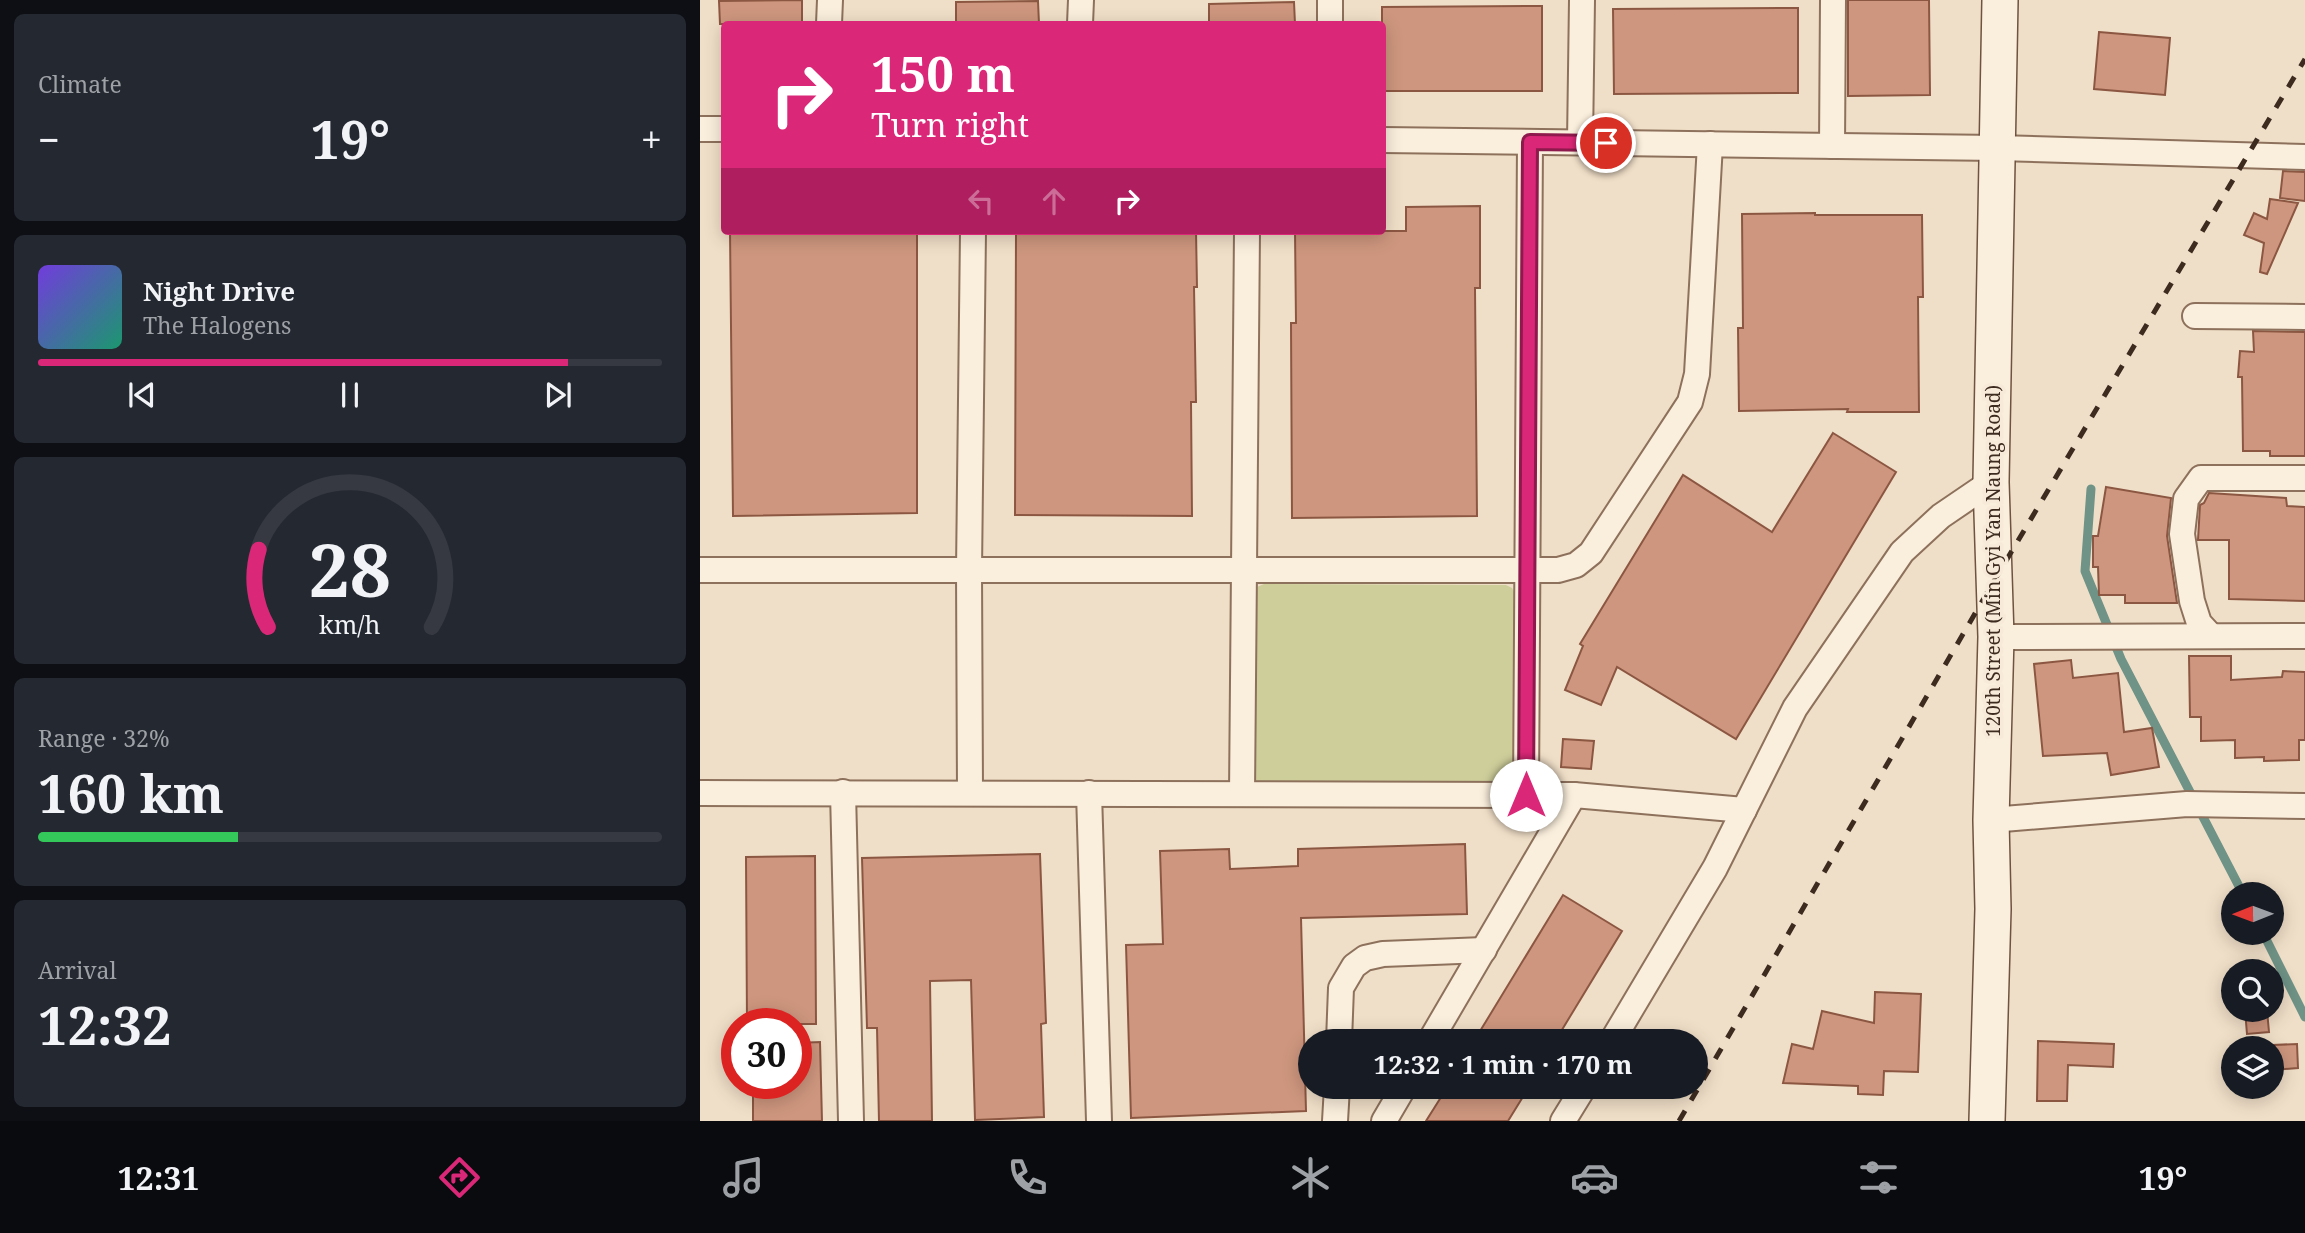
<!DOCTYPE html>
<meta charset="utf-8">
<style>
:root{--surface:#171b24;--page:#242831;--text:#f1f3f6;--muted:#9ea1a6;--line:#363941;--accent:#db2777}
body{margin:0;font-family:"Noto Serif",serif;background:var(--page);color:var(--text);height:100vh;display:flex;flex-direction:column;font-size:26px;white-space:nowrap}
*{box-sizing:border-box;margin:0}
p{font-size:23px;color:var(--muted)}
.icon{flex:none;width:38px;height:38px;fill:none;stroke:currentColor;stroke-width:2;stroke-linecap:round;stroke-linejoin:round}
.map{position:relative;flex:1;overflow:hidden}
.drawer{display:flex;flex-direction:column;gap:14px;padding:14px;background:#0d0f14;width:700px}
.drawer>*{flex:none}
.hud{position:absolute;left:21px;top:21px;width:665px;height:214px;border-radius:7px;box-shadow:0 4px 18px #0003;background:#db2777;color:#fff;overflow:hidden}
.needle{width:46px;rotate:269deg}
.controls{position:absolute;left:1521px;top:882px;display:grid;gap:14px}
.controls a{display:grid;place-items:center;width:63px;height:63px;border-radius:50%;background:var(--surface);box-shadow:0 4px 18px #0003;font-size:35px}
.speed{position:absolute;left:21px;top:1008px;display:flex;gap:14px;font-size:35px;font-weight:700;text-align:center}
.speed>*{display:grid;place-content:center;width:91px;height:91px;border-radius:50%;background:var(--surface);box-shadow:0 4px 18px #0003;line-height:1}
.speed .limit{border:10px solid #d22;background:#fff;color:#111}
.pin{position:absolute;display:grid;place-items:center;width:60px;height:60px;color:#fff;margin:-30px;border:4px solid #fff;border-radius:50%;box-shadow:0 2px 7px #0007}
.me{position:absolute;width:77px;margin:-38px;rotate:0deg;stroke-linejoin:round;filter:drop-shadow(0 0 5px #0008)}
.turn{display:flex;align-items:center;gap:24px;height:147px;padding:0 35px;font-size:32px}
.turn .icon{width:91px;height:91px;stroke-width:2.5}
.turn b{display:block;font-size:49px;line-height:60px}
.lanes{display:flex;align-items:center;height:66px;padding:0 35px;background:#0003;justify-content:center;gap:35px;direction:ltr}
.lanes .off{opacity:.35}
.big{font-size:52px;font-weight:700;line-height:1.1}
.drawer .card{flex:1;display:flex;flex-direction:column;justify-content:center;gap:10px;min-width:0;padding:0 24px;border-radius:10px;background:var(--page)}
.drawer .dial{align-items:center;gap:0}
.dial svg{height:182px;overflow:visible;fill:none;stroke:var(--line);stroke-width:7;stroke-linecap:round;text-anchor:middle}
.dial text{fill:var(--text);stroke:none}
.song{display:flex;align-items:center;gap:21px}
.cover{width:84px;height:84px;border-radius:10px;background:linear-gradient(135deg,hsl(260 70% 55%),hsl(160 70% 35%))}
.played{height:7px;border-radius:4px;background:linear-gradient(90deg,var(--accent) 85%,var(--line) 85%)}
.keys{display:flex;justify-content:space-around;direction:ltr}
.heat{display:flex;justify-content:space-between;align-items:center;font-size:38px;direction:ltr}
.charge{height:10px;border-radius:5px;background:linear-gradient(90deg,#34c759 32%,var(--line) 0)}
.trip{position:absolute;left:598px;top:1029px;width:410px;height:70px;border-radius:35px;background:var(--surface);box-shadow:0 4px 18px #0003;font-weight:700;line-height:70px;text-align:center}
.menu{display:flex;height:112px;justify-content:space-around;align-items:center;background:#090b0e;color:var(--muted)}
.menu .icon{width:49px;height:49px}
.menu .on{color:var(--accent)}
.menu b{font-size:32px;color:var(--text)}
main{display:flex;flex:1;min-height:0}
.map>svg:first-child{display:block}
.green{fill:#cece9b}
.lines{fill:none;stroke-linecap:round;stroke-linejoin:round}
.stream{stroke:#6f9386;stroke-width:9}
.building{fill:#ce967e;stroke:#8c5742;stroke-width:2}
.street-casing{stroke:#8d715c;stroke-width:28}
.secondary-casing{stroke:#6f523f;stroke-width:38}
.street{stroke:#faeedc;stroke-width:24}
.secondary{stroke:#faeedc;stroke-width:35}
.rail{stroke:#3d2b20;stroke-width:5;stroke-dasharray:12 12;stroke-linecap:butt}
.route-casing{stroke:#8e194d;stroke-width:18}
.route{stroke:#db2777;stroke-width:12}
.labels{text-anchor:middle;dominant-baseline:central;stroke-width:7;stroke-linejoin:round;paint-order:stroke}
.street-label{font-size:19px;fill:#3d2b20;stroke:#f7ead8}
</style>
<main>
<section class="drawer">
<div class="card"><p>Climate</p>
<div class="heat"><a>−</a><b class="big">19°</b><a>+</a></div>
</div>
<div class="card">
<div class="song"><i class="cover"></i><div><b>Night Drive</b><p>The Halogens</p></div></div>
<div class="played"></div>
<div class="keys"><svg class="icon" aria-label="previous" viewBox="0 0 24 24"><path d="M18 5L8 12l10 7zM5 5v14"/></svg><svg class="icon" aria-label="pause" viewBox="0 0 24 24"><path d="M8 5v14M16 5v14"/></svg><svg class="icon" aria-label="next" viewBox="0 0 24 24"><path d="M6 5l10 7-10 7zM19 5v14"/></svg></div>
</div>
<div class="card dial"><svg viewBox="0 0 100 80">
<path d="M14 69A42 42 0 1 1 86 69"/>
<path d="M14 69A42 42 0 0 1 10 35" stroke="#db2777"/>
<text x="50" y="56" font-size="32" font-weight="700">28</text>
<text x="50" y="72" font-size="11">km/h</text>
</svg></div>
<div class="card"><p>Range · 32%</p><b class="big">160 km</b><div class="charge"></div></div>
<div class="card"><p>Arrival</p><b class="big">12:32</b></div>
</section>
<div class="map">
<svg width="1605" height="1121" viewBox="0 0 1605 1121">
<rect width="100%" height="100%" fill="#f0dfc8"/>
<path class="green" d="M564 584 806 585 812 588 816 595V779L812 784 556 783 552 776 554 594 557 587Z"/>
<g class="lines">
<g class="stream">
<path d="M1391 489 1385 571 1421 659 1543 894"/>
<path d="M1563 933 1605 1017"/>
</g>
</g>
<g class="building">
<path d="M102 0V24H20L19 1Z"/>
<path d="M1148 0H1229L1230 95 1148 96Z"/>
<path d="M338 1 339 24H256V2Z"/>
<path d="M594 2 595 24H509V4Z"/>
<path d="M842 6V91H682V7Z"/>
<path d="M1098 8V93L914 94 913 9Z"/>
<path d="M1399 32 1470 38 1465 95 1394 89Z"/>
<path d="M1583 171 1605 172V201L1580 198Z"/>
<path d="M1570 199 1598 203 1567 274 1560 272 1564 243 1544 235 1554 213 1567 219Z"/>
<path d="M780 206V288H775L777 516 592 518 591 323H596L595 231H706V207Z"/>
<path d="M1115 213V215H1222L1223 297H1218L1219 412H1147L1148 409 1039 411 1038 328H1043L1042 214Z"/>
<path d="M30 231H217V513L33 516Z"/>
<path d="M316 231H496L497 287H494L496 402H491L492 516 315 515Z"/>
<path d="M1553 331 1605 332V456H1570V451H1543L1542 377H1538L1540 351 1554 352Z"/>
<path d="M1133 433 1196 472 1036 739 917 667 901 705 865 690 883 646 880 644 983 475 1072 532Z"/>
<path d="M1406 487 1471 498 1467 536 1477 603H1425V595H1399L1398 567H1393V536H1398Z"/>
<path d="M1509 493 1586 498 1587 506 1605 507V601L1529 599V540H1498L1500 505 1504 503Z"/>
<path d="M1489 656H1531V680L1582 677 1583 671 1605 672V740H1599V760L1564 761V757L1535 758V740L1501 741V717H1490Z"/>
<path d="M1371 660 1373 678 1418 673 1424 732 1452 728 1459 767 1411 775 1407 753 1343 756 1334 664Z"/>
<path d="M863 739 894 741 891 769 861 767Z"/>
<path d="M765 844 767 914 601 918 606 1111 431 1118 426 945 463 944 460 851 529 849 530 869 598 866V849Z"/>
<path d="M340 854 346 1023 341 1024 344 1117 275 1120 271 980 230 981 232 1121H179L177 1028H167L162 858Z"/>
<path d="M115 856 116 1024H47L46 857Z"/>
<path d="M863 895 922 931 857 1038 853 1036 851 1041H774Z"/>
<path d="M1175 992 1221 994 1218 1072 1184 1071 1183 1095 1158 1094V1086L1083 1083 1092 1044 1113 1049 1122 1011 1174 1023Z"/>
<path d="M1545 1010H1567L1569 1032 1547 1034Z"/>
<path d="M1338 1041 1414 1044 1413 1067 1368 1065 1367 1101H1337Z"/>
<path d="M120 1042 122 1121H53V1088H56V1083H96V1043Z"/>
<path d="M1597 1044 1598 1068 1575 1070 1573 1045Z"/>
<path d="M752 1087H829L808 1121H726L743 1094 747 1096Z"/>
</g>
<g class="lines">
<g class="street-casing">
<g id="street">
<path d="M129 24 130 0"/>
<path d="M380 24 381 0"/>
<path d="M630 24V0"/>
<path d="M0 129H24"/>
<path d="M682 140 1298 148 1605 157"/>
<path d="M880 142 882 0"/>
<path d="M1132 146 1133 0"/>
<path d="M1495 316 1605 317"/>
<path d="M0 570H858L876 565 891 553 990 402 997 374 1010 144"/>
<path d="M1511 636 1499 623 1492 601 1482 534 1486 499 1501 478H1605"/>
<path d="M1296 637 1605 636"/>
<path d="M143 792 151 1121"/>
<path d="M270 792 269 570 273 231"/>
<path d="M0 793 874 795 1044 810"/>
<path d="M389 793 399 1121"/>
<path d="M542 794 547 231"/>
<path d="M826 795 830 142"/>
<path d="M1291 820 1487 804 1605 806"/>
<path d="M639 1041 641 988 654 966 665 958 683 954 784 950"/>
<path d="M730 1041 874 795"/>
<path d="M912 1041 1015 868 1095 708 1202 552 1241 516 1291 482"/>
<path d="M635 1121 637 1087"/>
<path d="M684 1121 704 1087"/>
<path d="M863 1121 884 1087"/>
</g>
</g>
<g class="secondary-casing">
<path id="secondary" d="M1287 1121 1293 909 1291 820 1296 637 1291 482 1300 0"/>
</g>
<use href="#street" class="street"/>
<use href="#secondary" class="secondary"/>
<path class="rail" d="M979 1121 1294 581 1605 59"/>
</g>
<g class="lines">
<g class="route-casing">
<path id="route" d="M826 795 830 142 906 143"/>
</g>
<use href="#route" class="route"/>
</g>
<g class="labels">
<g class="street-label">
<text transform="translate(1293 561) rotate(-90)">120th Street (Min Gyi Yan Naung Road)</text>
</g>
</g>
</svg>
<div class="controls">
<a><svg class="needle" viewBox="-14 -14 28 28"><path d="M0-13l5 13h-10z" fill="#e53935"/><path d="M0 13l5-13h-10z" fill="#9ea1a6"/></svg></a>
<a><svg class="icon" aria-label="search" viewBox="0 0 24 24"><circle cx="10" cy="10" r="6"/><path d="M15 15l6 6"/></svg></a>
<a><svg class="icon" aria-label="layers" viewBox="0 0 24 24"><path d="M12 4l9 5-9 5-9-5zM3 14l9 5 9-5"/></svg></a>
</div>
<div class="speed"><div class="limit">30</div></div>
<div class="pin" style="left:906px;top:143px;background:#d93025"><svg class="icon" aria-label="arrive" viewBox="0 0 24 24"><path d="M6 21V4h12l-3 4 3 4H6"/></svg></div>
<svg class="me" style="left:826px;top:795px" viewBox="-20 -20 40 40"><circle r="19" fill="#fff"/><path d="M0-13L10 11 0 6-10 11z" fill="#db2777"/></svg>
<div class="trip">12:32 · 1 min · 170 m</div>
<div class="hud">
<div class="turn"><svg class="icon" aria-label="right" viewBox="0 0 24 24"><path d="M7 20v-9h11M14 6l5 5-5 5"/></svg><div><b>150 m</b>Turn right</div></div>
<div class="lanes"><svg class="icon off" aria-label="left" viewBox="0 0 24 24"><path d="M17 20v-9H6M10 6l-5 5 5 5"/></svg><svg class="icon off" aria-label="ahead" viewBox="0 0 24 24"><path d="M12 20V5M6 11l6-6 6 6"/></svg><svg class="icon" aria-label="right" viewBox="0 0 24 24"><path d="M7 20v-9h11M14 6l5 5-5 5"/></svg></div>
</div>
</div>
</main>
<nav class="menu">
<b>12:31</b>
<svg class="icon on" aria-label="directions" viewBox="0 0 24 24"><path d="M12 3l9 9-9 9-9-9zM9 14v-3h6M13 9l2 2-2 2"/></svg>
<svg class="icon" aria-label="music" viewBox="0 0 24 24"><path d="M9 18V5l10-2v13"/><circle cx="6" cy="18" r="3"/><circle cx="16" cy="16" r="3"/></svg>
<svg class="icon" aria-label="phone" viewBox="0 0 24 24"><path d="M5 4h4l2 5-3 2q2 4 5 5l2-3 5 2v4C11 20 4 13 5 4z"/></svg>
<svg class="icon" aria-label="climate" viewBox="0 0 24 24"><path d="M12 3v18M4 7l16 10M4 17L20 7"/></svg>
<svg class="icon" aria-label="car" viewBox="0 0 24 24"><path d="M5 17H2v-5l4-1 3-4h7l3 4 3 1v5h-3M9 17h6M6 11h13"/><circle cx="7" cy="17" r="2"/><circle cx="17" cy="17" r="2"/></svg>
<svg class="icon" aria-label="filters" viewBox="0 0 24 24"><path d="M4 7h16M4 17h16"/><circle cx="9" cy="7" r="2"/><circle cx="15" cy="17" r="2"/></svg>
<b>19°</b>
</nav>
